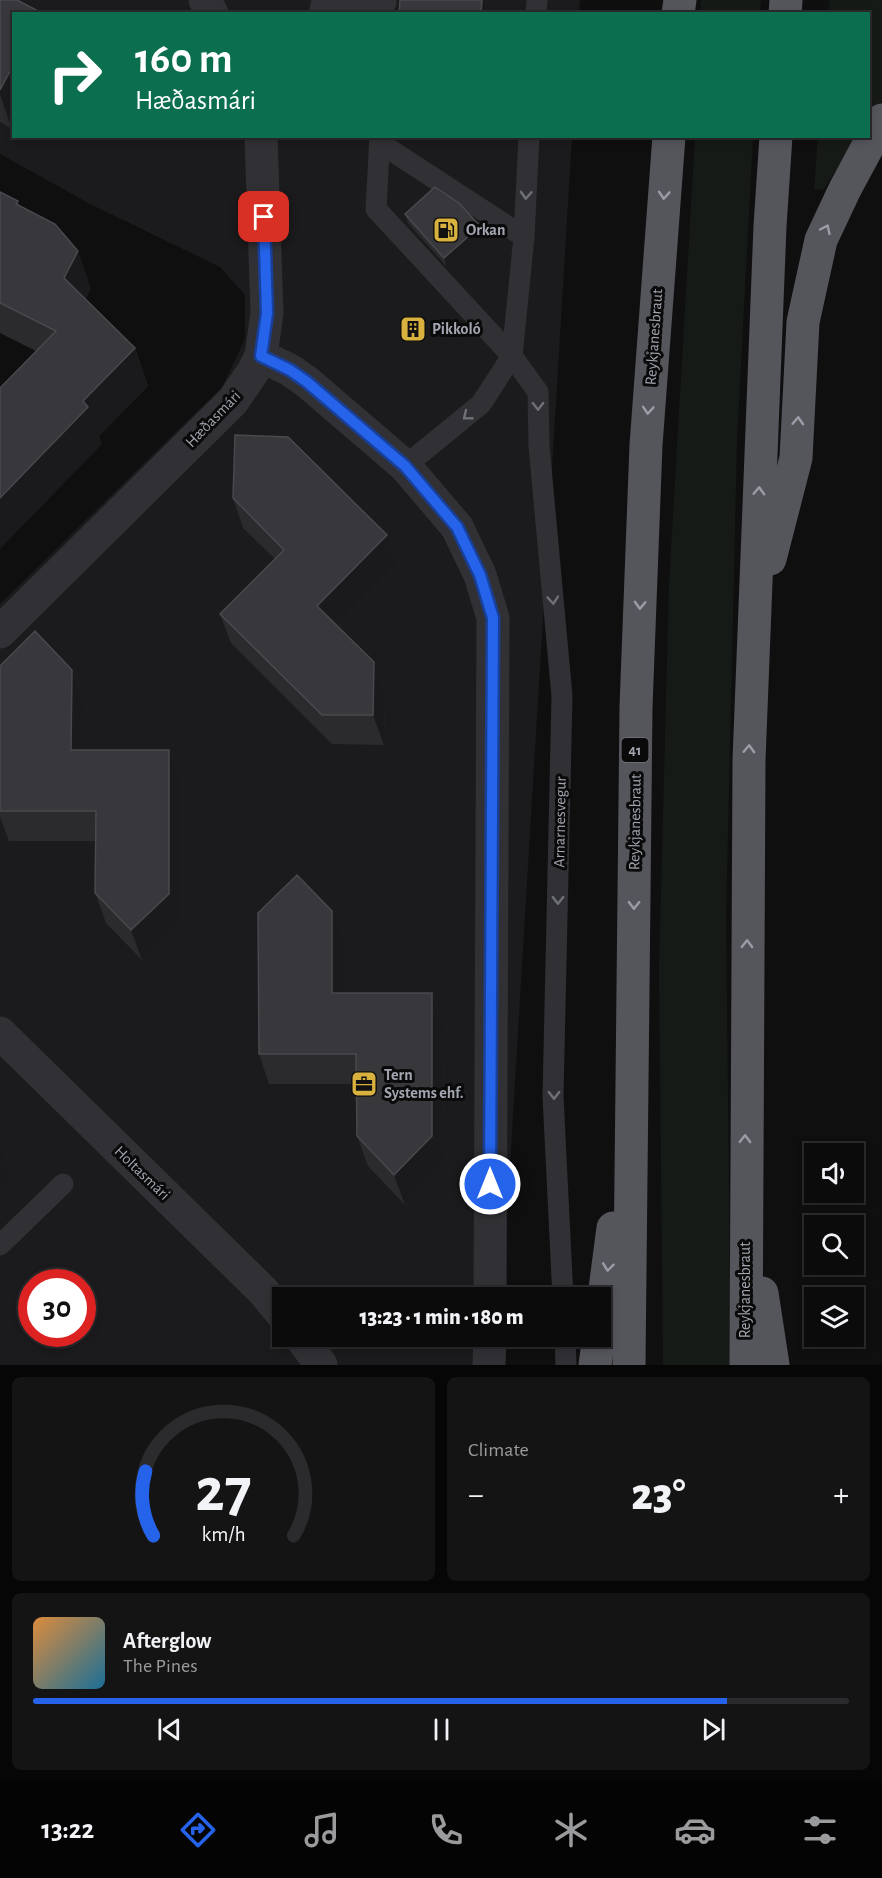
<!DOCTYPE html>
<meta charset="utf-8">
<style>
:root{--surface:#0b0b0c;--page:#141415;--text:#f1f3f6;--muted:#9a9b9d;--line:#2b2b2d;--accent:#2563eb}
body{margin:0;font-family:"Alegreya Sans",sans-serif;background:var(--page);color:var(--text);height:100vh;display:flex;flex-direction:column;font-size:22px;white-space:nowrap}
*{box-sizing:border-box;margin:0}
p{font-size:20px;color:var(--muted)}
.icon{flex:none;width:33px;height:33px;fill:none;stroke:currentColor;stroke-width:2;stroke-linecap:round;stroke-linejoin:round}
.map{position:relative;height:1365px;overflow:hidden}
.panel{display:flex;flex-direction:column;gap:12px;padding:12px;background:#060607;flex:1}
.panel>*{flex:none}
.top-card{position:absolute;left:12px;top:12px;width:858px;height:126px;border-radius:0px;box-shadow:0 3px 9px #0003,0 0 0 2px var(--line);background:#0b6e4f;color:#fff;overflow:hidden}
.tools{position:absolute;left:804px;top:1143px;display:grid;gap:12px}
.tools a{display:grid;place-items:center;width:60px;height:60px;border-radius:0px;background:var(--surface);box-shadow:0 3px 9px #0003,0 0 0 2px var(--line);font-size:30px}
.speed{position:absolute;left:18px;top:1269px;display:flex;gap:12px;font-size:30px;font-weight:700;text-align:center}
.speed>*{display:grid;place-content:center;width:78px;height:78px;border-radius:50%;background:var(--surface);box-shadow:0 3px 9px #0003,0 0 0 2px var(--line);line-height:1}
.speed .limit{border:9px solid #d22;background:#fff;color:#111}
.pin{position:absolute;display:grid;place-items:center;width:51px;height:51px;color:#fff;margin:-26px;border-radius:12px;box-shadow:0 3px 9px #0006}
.me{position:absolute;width:66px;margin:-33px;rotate:0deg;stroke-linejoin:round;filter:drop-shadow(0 0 4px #0008)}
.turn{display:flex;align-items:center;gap:21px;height:126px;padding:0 24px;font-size:27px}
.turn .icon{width:78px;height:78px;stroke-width:2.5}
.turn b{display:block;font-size:42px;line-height:51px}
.big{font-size:45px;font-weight:800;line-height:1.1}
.panel .tile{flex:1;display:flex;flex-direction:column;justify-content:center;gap:9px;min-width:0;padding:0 21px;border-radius:9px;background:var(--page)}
.panel .dial{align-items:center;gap:0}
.dial svg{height:156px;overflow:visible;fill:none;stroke:var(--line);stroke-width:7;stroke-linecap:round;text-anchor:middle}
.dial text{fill:var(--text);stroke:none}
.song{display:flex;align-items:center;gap:18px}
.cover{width:72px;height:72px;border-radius:9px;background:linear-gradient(135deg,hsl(30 70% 55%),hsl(200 70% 35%))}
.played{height:6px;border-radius:3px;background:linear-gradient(90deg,var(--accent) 85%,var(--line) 85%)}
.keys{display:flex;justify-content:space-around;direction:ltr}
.heat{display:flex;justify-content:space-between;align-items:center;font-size:33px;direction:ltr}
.panel .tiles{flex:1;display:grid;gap:12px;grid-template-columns:1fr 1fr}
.tile:last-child{grid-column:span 2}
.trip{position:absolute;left:272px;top:1287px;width:339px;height:60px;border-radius:0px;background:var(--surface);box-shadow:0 3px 9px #0003,0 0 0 2px var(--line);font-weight:800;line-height:60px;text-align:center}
.tabs{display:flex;height:96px;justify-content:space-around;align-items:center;background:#040405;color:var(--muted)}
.tabs .icon{width:42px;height:42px}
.tabs .active{color:var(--accent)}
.tabs b{font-size:27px;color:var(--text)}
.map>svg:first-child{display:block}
.built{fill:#1b1b1d;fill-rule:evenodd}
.green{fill:#161a17}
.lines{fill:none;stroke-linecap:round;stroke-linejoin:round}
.service{stroke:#313135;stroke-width:21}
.minor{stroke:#313135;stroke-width:33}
.trunk{stroke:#55565c;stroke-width:33}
.wall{fill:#2b2b2e}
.shaded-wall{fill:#1a1a1c}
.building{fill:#38383c;stroke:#48494e;stroke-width:1.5}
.oneway{stroke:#6f7178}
.oneway2{stroke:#9a9da7}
.route-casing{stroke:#184099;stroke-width:15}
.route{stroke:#2563eb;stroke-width:10}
.labels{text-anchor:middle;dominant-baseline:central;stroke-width:6;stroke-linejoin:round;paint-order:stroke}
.shield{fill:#0a0a0b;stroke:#74767e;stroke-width:1.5}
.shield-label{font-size:15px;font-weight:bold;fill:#a2a5af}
.poi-label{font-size:16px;font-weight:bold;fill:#a2a5af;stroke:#0a0a0b;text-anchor:start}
.street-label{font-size:16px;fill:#a2a5af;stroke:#0a0a0b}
</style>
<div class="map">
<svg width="882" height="1365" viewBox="0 0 882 1365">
<rect width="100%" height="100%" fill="#0f0f10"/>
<path class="built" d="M0 0H580L579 14H14V136L572 137 502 1297 282 1298V1336L500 1337 498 1365H0V604L222 387 245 339V295L220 267 90 204 0 154ZM32 1282H82V1334H32Z"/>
<g class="green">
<path d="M701 0H761L760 13H700Z"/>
<path d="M830 0H882V102L869 120 868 14H828Z"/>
<path d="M695 137H753L737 440 726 919 731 1365H663L659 969 669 584Z"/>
<path d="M818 137H858L823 190 814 189Z"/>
</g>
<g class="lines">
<g class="service">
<path d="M319 14 321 5 386 3"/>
<path d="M536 14 537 0"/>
<path d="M380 136 376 209 512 356 538 392 539 446 562 696 553 1096 563 1298"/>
<path d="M380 143 524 237"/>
<path d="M405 466 481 404 512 356 524 237 529 136"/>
<path d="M0 1245 63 1184"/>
<path d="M565 1336 566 1365"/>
</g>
<g class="minor">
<path d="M205 0 212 14"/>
<path d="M261 356 290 370 307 382 405 466 457 527 480 575 493 618 490 1298"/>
<path d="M0 632 233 401 254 370 261 356 267 313 261 136"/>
<path d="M0 1033 263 1291 282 1314"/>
<path d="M300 1336 321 1365"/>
<path d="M489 1365 490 1336"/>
</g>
<g class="trunk">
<path d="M678 14 680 0"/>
<path d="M785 14 786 0"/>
<path d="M770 559 796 458 803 322 821 240 845 189 882 120"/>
<path d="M762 1293 773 1365"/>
<path d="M600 1327 613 1228"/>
<path d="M595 1365 599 1336"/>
<path d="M629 1365 636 707 646 445 669 136"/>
<path d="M746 1365 749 760 770 226 776 136"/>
</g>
</g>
<g class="wall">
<path d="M0 0H30L33 8 40 12 41 14H14L12 129 0 122Z"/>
<path d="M0 192 18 201 19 206 91 288 85 300 135 348 148 386 99 436 102 444 36 351 0 333Z"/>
<path d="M405 214 480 226 483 235 447 267 408 223Z"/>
<path d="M233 498 387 535 398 565 337 626 374 662 385 692 384 745 332 744 231 643 220 614 275 559 243 528Z"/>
<path d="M0 666 72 670 83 699 82 750H169L180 780V923L142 960 106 923 95 893 96 841H9L0 817Z"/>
<path d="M343 941V993H432L442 1022 443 1166 405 1205 368 1166 357 1136V1084H269L259 1054Z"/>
</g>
<g class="shaded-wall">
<path d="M13 0H30L35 14Z"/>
<path d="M482 0H485V14H481Z"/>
<path d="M14 64V127L12 129 0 95V90Z"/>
<path d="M480 226 483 235 447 267 444 258Z"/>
<path d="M78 251 91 288 77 315 64 278Z"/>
<path d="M135 348 148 386 99 436 102 444 0 549V498L83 401Z"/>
<path d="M387 535 398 565 328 635 317 606Z"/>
<path d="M374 662 385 692 384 745 373 715Z"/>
<path d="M72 670 83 699 82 780 71 750Z"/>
<path d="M169 750 180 780V923L142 960 131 930Z"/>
<path d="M332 911 343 941V1023L332 993Z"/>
<path d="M432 993 442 1022 443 1166 405 1205 394 1175Z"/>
<path d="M0 1151 10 1179 0 1189Z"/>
</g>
<g class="building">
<path d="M0 0H17L40 12V14H14V64L0 90Z"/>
<path d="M400 0H482L481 14H399Z"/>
<path d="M435 187 459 203 480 226 444 258 405 214Z"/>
<path d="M0 192 18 201 16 204 55 224 78 251 64 278 135 348 83 401 88 407 0 498V388L56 331 0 303Z"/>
<path d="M235 435 288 437 387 535 317 606 374 662 373 715H322L220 614 284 550 233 498Z"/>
<path d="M35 631 72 670 71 750H169V894L131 930 95 893 96 811H0V666Z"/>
<path d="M297 875 332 911V993H432V1136L394 1175 357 1136 356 1054H259L258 913Z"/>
</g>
<defs><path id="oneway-chevron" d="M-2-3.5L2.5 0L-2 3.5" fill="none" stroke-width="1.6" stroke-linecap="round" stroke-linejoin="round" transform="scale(1.5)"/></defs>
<g class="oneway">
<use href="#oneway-chevron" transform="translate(526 195) rotate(93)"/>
<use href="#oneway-chevron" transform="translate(538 406) rotate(89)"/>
<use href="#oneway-chevron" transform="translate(467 416) rotate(141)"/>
<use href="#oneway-chevron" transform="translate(553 600) rotate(85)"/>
<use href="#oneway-chevron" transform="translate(558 900) rotate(91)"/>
<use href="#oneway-chevron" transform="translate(554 1095) rotate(89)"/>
</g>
<g class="oneway2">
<use href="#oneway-chevron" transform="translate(664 195) rotate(94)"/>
<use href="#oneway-chevron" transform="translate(826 229) rotate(-65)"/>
<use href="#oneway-chevron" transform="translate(648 410) rotate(94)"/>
<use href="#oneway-chevron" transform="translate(798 421) rotate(-87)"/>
<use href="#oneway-chevron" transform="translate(759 491) rotate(-88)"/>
<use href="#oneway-chevron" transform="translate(640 605) rotate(92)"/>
<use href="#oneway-chevron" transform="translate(749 749) rotate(-88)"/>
<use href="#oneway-chevron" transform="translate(634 905) rotate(91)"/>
<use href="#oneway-chevron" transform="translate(747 944) rotate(-89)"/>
<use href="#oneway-chevron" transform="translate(745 1139) rotate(-89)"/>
<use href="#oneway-chevron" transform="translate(608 1267) rotate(97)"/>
</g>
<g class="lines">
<g class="route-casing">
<path id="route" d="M264 217 267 313 261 356 290 370 307 382 405 466 457 527 480 575 493 618 490 1184"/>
</g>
<use href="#route" class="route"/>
</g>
<defs>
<g id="fuel-square" transform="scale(1.35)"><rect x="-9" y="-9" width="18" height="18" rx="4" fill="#d9b13e" stroke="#0a0a0b"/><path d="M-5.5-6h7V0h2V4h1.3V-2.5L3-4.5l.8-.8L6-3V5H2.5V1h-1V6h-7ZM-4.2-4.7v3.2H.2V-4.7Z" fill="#111"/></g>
<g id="building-square" transform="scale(1.35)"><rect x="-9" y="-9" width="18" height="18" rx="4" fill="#d9b13e" stroke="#0a0a0b"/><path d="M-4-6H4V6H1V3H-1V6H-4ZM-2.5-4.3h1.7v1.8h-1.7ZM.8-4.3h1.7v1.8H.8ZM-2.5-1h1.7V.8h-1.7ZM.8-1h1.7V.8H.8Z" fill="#111"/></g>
<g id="office-square" transform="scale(1.35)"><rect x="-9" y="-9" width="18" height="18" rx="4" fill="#d9b13e" stroke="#0a0a0b"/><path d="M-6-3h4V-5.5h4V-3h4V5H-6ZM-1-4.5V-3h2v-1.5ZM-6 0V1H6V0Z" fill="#111"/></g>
</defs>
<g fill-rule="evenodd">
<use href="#fuel-square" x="446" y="230"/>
<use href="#building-square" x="413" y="329"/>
<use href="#office-square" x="364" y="1084"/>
</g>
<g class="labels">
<rect class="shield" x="621.5" y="738" width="27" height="24" rx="4.5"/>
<g class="shield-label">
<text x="635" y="750">41</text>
</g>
<g class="poi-label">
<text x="466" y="230">Orkan</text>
<text x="432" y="329">Pikkoló</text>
<text x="384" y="1075">Tern<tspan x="384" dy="18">Systems ehf.</tspan></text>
</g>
<g class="street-label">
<text transform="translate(654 337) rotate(-86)">Reykjanesbraut</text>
<text transform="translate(213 419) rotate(-46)">Hæðasmári</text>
<text transform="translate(560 822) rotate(-89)">Arnarnesvegur</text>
<text transform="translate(635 822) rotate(-89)">Reykjanesbraut</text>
<text transform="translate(142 1173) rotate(44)">Holtasmári</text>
<text transform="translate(745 1290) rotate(-90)">Reykjanesbraut</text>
</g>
</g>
</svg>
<div class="tools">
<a><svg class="icon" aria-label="sound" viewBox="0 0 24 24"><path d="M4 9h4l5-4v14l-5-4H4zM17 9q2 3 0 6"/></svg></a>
<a><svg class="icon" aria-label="search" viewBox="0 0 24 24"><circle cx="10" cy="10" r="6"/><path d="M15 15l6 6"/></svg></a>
<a><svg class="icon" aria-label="layers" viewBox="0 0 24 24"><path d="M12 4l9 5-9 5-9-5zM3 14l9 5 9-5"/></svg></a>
</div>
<div class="speed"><div class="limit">30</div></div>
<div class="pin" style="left:264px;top:217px;background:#d93025"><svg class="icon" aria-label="arrive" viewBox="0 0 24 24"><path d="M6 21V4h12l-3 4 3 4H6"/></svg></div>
<svg class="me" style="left:490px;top:1184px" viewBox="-20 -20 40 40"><circle r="17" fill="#2563eb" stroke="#fff" stroke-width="3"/><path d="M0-11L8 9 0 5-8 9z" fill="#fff"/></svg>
<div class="trip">13:23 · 1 min · 180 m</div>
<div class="top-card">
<div class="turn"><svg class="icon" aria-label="right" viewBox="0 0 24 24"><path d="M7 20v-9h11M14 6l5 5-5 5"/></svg><div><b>160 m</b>Hæðasmári</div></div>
</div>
</div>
<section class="panel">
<div class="tiles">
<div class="tile dial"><svg viewBox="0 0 100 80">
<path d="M14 69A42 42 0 1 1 86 69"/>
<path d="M14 69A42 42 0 0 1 10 36" stroke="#2563eb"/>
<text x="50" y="56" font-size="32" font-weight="700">27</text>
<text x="50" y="72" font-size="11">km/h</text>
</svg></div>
<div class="tile"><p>Climate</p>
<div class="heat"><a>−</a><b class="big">23°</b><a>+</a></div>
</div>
<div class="tile">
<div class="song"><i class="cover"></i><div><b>Afterglow</b><p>The Pines</p></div></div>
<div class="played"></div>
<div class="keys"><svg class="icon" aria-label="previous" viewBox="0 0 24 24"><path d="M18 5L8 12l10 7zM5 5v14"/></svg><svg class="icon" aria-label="pause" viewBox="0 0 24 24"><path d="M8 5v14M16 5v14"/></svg><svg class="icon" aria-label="next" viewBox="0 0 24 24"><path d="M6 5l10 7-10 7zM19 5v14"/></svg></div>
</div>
</div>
</section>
<nav class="tabs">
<b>13:22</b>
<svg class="icon active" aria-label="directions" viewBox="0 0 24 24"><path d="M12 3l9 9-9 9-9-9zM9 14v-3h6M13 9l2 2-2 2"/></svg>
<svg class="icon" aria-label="music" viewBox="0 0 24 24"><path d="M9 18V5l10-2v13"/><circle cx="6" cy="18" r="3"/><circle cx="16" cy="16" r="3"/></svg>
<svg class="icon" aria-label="phone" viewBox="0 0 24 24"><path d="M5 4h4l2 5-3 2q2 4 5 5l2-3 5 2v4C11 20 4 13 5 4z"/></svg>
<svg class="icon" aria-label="climate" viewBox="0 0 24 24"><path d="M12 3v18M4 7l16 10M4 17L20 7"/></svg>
<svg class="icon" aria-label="car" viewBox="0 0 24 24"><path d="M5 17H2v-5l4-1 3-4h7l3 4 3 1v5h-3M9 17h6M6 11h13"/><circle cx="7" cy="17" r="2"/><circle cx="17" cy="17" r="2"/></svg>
<svg class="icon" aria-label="filters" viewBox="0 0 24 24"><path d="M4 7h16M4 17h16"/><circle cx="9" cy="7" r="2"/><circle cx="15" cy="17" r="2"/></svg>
</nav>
